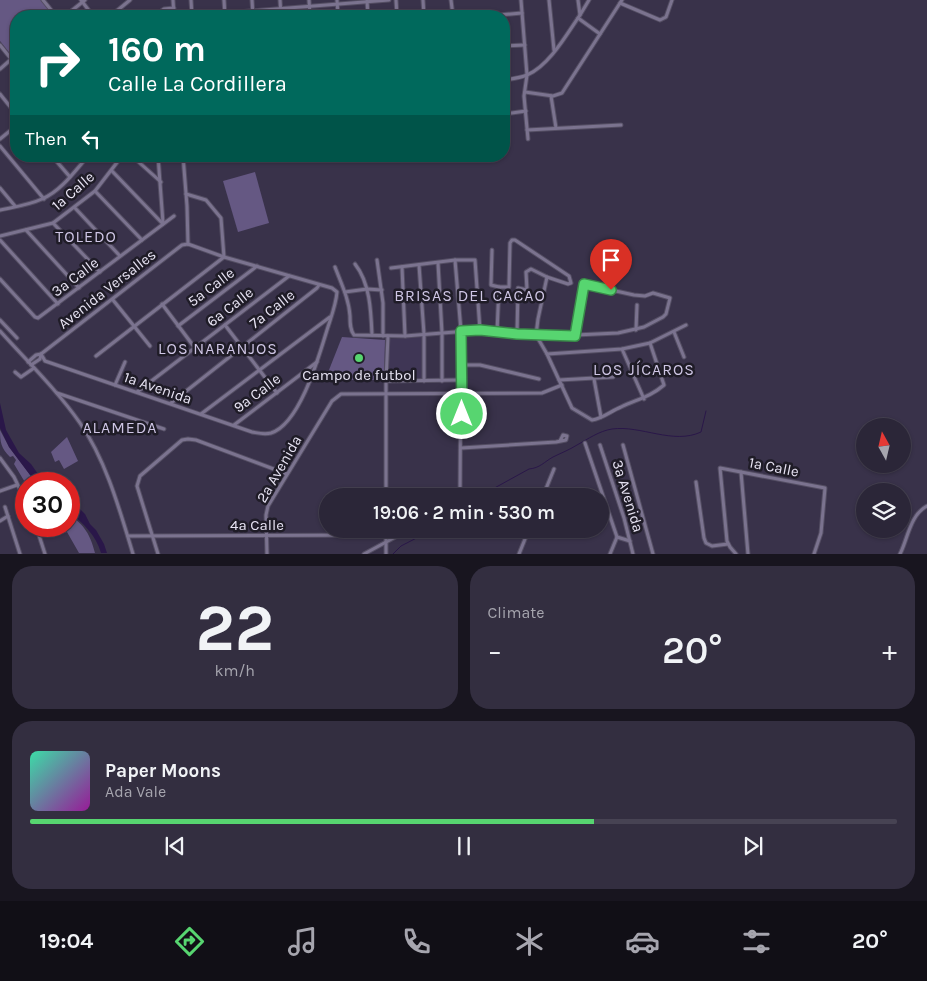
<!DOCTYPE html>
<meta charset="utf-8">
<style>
:root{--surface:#2b2638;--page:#332e40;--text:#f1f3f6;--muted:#a6a5ae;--line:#474353;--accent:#57d570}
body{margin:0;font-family:Karla,sans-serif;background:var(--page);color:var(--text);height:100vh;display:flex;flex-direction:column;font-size:19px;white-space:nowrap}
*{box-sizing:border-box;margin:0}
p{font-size:16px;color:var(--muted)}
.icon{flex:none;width:28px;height:28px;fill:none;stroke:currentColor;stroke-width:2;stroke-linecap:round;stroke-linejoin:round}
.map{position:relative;height:554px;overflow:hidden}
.panel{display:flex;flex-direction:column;gap:12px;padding:12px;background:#18151f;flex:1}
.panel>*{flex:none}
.banner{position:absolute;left:10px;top:10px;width:500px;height:152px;border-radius:20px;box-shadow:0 1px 4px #0004,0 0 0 1px var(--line);background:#00695c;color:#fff;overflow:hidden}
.needle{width:32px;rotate:352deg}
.fabs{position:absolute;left:856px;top:418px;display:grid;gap:10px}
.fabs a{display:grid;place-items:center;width:55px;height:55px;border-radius:50%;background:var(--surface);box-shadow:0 1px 4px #0004,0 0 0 1px var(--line);font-size:25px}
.speed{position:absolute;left:15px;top:472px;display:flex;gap:10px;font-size:25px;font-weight:700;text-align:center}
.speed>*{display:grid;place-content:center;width:65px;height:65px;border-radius:50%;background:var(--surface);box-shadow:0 1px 4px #0004,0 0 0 1px var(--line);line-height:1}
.speed .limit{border:8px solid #d22;background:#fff;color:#111}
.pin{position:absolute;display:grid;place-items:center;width:42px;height:42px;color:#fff;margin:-51px -21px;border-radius:50% 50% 50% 0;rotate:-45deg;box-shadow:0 0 5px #0007}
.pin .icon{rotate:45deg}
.me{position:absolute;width:55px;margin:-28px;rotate:0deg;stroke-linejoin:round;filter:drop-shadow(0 0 4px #0008)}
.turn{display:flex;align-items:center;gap:18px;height:105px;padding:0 15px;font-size:22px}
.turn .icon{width:65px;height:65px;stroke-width:2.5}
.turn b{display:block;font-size:35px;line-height:42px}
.then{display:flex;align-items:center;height:48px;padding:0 15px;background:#0003;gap:10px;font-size:19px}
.big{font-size:38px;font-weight:600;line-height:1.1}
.panel .widget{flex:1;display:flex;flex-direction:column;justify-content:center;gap:8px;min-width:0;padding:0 18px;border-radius:20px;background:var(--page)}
.panel .dial{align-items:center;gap:0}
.dial b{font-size:65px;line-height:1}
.song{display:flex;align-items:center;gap:15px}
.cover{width:60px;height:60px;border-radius:8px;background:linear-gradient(135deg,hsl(160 70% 55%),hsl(300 70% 35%))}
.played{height:5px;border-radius:2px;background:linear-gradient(90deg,var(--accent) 65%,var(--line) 65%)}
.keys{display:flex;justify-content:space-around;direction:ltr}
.heat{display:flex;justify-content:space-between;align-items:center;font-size:28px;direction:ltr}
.panel .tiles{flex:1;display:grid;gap:12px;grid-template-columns:1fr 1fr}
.widget:last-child{grid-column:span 2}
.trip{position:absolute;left:319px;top:488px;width:290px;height:50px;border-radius:25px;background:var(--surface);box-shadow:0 1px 4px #0004,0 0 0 1px var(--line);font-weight:600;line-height:50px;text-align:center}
.menu{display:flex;height:80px;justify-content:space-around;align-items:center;background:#110f16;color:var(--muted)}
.menu .icon{width:35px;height:35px}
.menu .active{color:var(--accent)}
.menu b{font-size:22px;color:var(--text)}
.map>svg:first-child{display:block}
.built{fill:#3f3655}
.green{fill:#655883}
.water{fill:#2a1749}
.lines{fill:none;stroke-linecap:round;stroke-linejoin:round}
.stream{stroke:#2a1749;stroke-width:1}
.minor-casing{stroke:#544e63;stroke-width:5}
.minor{stroke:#7b738f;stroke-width:3}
.route-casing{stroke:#398a49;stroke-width:12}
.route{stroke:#57d570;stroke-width:9}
.poi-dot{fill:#57d570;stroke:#1f1c27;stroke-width:2}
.labels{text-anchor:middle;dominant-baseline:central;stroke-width:5;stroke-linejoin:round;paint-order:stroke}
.street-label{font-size:15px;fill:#e8e4f4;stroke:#1f1c27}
.poi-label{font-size:15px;fill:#e8e4f4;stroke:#1f1c27}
.neighbourhood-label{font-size:16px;letter-spacing:1px;fill:#cfc6e5;stroke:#1f1c27}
</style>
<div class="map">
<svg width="927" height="554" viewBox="0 0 927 554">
<rect width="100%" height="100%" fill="#39324a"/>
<path class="built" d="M422 337V378L389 380V339Z"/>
<g class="green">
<path d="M0 0H41L54 16H16V53L12 56 0 41Z"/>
<path d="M255 172 269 223 238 232 223 181Z"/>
<path d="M342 337 385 340 384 380H342L327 375Z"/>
<path d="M0 430 9 447 37 484H26L14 464 16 460 13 456 10 457C1 448 0 442 0 430Z"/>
<path d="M67 437 78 461 64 469 59 460 55 462 51 452Z"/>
<path d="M69 514C85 526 90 534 95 553H79L67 532 56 536 52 526H69Z"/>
</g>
<g class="water">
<path d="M0 403 6 430 19 453 31 464 45 484H41L37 478 33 479 9 447 0 428Z"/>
<path d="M69 498 85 514 90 524 96 530 104 544 107 553H101C96 535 83 523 69 512Z"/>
</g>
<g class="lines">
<g class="stream">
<path d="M480 496 529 469C540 468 544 462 553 457 561 453 569 450 577 445 588 439 599 431 612 429 641 425 673 445 701 432L706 411"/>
<path d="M393 554 401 546 434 529"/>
</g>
<g class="minor-casing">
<g id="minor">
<path d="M43 0 56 16"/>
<path d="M81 0 93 16"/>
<path d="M173 0 174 16"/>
<path d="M191 0 192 16"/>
<path d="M224 0 225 16"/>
<path d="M252 0 253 16"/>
<path d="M280 0 281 16"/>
<path d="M309 0 310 16"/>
<path d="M337 0 338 16"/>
<path d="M396 0 397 16"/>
<path d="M423 0 424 16"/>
<path d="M451 0 453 16"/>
<path d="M521 0 527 75 524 96 528 139"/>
<path d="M549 0 554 50"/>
<path d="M367 1 368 16"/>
<path d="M620 3 660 20 666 17 672 0"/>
<path d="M174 13H225L389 0"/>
<path d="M113 14 130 0"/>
<path d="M468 15H499L522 13"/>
<path d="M580 15 589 0"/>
<path d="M65 16 85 0"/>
<path d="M155 16 164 9 174 8"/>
<path d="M211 16 225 13"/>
<path d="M578 18 600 34"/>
<path d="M0 45 16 65"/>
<path d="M504 46 525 45"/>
<path d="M0 69 16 55"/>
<path d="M504 80C511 79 520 78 527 75 549 66 567 34 580 15L578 0"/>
<path d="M525 92 553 96 562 93 622 0"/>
<path d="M0 94 16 114"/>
<path d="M551 96 556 128"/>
<path d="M504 114 526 111"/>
<path d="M527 130 621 125"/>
<path d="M0 139 16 126"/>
<path d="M0 146 44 199"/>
<path d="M52 156 70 177"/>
<path d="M132 156 161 182"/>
<path d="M158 156 163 223"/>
<path d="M183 156 187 206 188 244"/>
<path d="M112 171 163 224"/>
<path d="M0 188 15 206"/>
<path d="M95 191 142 240"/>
<path d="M75 208 120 256"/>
<path d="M0 210C14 207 29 205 42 199 61 191 75 171 88 156"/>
<path d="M53 223 100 272"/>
<path d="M26 230 79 288"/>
<path d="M0 236 53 223 95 191 122 156"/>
<path d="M0 240 58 304"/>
<path d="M492 250 491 285 499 287 497 332"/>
<path d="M377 260 383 303V336"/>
<path d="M455 260 461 331 460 496"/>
<path d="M438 263 442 333V381"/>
<path d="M355 264C370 283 371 311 372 335"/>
<path d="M419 265 424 334V381"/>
<path d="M335 267C341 283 349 299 350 316 350 323 350 330 354 335L405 336 480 330 554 336 618 333 644 327 663 317 666 314 670 298 653 293 645 296 634 295 584 284 575 335"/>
<path d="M402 267 405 336"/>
<path d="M391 268 455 260H475L480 330"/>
<path d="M0 279 35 317 38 318 174 216"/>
<path d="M499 287H509L510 243 512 240H515L569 276 571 283 568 284 547 277"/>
<path d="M345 292 367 289 382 290"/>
<path d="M113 300 150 346"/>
<path d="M162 304 195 348"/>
<path d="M0 320 17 338"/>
<path d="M225 325 277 393"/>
<path d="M178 326 257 266"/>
<path d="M636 330 637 305"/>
<path d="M0 331C27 361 57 390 80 423 106 460 120 511 133 554"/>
<path d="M674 332 684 357"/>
<path d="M517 334 518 288 527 290 526 272 531 269 547 277 538 319 536 335 547 354 572 408 592 420C602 419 611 411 621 407 638 399 650 397 664 385L650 343"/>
<path d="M622 349 644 399"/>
<path d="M41 354 45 361 252 432C258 433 264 435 271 433 300 424 319 356 327 330 331 317 336 305 337 292L332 288 224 257 188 244"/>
<path d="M547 354 622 349 650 343 686 325"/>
<path d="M96 356 224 257 221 218 206 200 186 194"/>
<path d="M28 362 36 355 41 354"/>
<path d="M31 365 40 359 41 354 182 245 188 244"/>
<path d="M462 365H480L539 379"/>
<path d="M15 372 21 377 34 368"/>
<path d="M594 379 601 417"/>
<path d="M559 380 613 377"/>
<path d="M386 381 461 380"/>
<path d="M115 385 125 362"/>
<path d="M137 392 289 276"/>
<path d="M57 393 164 429"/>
<path d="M171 403 317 288 319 285"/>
<path d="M201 414 330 317"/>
<path d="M234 425 317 362"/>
<path d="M585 443 617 537 610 554"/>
<path d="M600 445 624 518 633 554"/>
<path d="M623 445 653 554"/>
<path d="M461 448 556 442 566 440 567 436 563 435 560 441"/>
<path d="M0 458 14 477 26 502"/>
<path d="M741 472 748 554"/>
<path d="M696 482 704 538 706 543 712 546 728 544"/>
<path d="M0 491 17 485"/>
<path d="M386 496V381L388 336"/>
<path d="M543 496 554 469"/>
<path d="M5 507 20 554"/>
<path d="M0 521 8 516"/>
<path d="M36 526 45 554"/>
<path d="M386 529V554"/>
<path d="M128 536 386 535"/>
<path d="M617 537 630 541"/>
<path d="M158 554 137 486 140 476 182 440 188 439 196 440 287 474"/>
<path d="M267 554 266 515 268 506 332 401 341 394 542 393 562 385"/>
<path d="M364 554 410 529"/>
<path d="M519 554 529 529"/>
<path d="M736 554 730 547 727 541 720 468 825 488 821 533 814 554"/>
<path d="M900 554C908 538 910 515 927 506"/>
</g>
</g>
<use href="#minor" class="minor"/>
</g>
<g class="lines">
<g class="route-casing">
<path id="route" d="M462 414 461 331 480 330 517 334 575 336 584 284 611 290"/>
</g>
<use href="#route" class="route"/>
</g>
<circle class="poi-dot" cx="359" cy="358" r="5"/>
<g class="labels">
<g class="street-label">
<text transform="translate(73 191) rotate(-41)">1a Calle</text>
<text transform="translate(75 277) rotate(-37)">3a Calle</text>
<text transform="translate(211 287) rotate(-37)">5a Calle</text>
<text transform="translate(107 289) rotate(-38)">Avenida Versalles</text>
<text transform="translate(230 307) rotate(-38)">6a Calle</text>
<text transform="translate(272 309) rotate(-38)">7a Calle</text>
<text transform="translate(158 388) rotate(19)">1a Avenida</text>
<text transform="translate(257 393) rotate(-37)">9a Calle</text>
<text transform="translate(774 467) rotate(11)">1a Calle</text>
<text transform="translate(279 469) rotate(-60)">2a Avenida</text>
<text transform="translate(628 496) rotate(73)">3a Avenida</text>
<text x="257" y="525">4a Calle</text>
</g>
<g class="poi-label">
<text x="359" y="375">Campo de futbol</text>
</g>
<g class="neighbourhood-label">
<text x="86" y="236">TOLEDO</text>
<text x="470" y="295">BRISAS DEL CACAO</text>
<text x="218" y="348">LOS NARANJOS</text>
<text x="644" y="369">LOS JÍCAROS</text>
<text x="120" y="427">ALAMEDA</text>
</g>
</g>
</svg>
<div class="fabs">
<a><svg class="needle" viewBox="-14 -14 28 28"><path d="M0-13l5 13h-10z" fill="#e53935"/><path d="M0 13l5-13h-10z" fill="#a6a5ae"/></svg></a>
<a><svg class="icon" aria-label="layers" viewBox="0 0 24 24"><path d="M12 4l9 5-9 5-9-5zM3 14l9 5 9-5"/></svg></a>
</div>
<div class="speed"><div class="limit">30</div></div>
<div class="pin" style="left:611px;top:290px;background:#d93025"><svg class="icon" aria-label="arrive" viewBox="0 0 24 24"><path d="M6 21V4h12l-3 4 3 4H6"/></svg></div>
<svg class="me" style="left:462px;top:414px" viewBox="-20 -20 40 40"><circle r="17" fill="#57d570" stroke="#fff" stroke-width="3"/><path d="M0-11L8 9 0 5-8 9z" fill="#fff"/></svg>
<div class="trip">19:06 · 2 min · 530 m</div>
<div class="banner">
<div class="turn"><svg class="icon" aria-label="right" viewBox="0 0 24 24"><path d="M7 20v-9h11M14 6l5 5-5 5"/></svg><div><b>160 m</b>Calle La Cordillera</div></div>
<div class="then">Then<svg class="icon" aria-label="left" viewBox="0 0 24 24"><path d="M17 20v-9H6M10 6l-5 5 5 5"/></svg></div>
</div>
</div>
<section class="panel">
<div class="tiles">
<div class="widget dial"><b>22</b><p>km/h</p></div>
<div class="widget"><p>Climate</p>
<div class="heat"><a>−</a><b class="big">20°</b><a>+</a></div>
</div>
<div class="widget">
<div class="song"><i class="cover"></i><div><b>Paper Moons</b><p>Ada Vale</p></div></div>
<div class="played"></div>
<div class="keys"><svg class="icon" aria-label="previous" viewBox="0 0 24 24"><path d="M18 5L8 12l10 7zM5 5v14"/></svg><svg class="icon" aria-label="pause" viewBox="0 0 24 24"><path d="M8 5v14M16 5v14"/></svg><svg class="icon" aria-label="next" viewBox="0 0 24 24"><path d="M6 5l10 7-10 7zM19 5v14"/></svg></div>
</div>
</div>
</section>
<nav class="menu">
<b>19:04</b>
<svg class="icon active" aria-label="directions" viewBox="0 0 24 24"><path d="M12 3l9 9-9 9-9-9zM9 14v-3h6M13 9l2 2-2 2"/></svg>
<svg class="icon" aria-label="music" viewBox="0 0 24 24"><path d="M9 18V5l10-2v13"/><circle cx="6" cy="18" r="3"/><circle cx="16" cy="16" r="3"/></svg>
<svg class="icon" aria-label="phone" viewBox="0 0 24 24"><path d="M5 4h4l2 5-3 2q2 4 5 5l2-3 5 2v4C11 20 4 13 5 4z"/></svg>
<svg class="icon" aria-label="climate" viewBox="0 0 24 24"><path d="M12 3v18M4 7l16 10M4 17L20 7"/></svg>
<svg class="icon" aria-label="car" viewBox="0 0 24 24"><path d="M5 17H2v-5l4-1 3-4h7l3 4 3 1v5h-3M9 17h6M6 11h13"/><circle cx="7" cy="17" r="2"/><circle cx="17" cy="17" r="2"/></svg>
<svg class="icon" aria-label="filters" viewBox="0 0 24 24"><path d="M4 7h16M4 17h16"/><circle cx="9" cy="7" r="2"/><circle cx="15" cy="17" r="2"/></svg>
<b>20°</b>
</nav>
